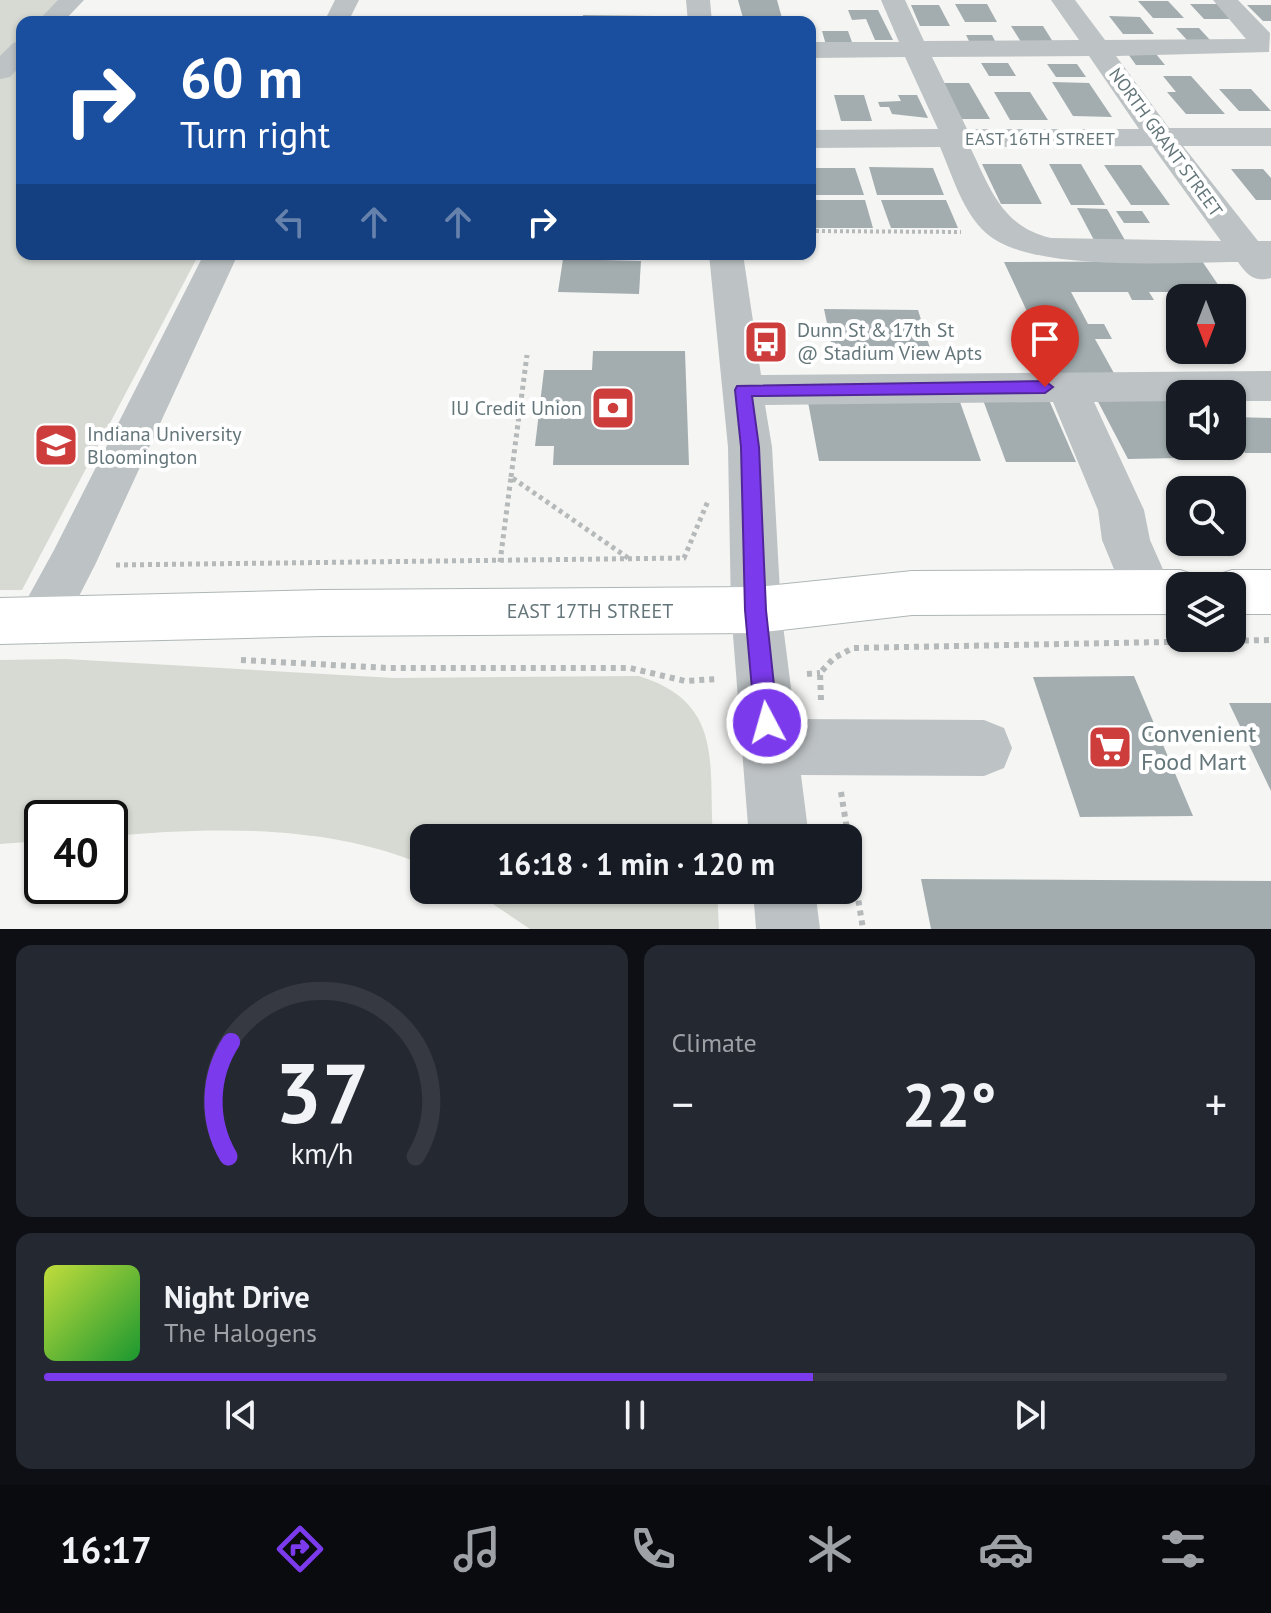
<!DOCTYPE html>
<meta charset="utf-8">
<style>
:root{--surface:#171b24;--page:#242831;--text:#f1f3f6;--muted:#9ea1a6;--line:#363941;--accent:#7c3aed}
body{margin:0;font-family:"PT Sans",sans-serif;background:var(--page);color:var(--text);height:100vh;display:flex;flex-direction:column;font-size:30px;white-space:nowrap}
*{box-sizing:border-box;margin:0}
p{font-size:26px;color:var(--muted)}
.icon{flex:none;width:44px;height:44px;fill:none;stroke:currentColor;stroke-width:2;stroke-linecap:round;stroke-linejoin:round}
.map{position:relative;height:929px;overflow:hidden}
.panel{display:flex;flex-direction:column;gap:16px;padding:16px;background:#0d0f14;flex:1}
.panel>*{flex:none}
.top-card{position:absolute;left:16px;top:16px;width:800px;height:244px;border-radius:16px;box-shadow:0 2px 6px #0004;background:#1a4fa0;color:#fff;overflow:hidden}
.needle{width:52px;rotate:180deg}
.tools{position:absolute;left:1166px;top:284px;display:grid;gap:16px}
.tools a{display:grid;place-items:center;width:80px;height:80px;border-radius:16px;background:var(--surface);box-shadow:0 2px 6px #0004;font-size:40px}
.speed{position:absolute;left:24px;top:800px;display:flex;gap:16px;font-size:40px;font-weight:700;text-align:center}
.speed>*{display:grid;place-content:center;width:104px;height:104px;border-radius:50%;background:var(--surface);box-shadow:0 2px 6px #0004;line-height:1}
.speed .limit{border:4px solid #111;border-radius:12px;background:#fff;color:#111}
.pin{position:absolute;display:grid;place-items:center;width:68px;height:68px;color:#fff;margin:-82px -34px;border-radius:50% 50% 50% 0;rotate:-45deg;box-shadow:0 0 8px #0007}
.pin .icon{rotate:45deg}
.me{position:absolute;width:88px;margin:-44px;rotate:354deg;stroke-linejoin:round;filter:drop-shadow(0 0 6px #0008)}
.turn{display:flex;align-items:center;gap:28px;height:168px;padding:0 32px;font-size:36px}
.turn .icon{width:104px;height:104px;stroke-width:2.5}
.turn b{display:block;font-size:56px;line-height:68px}
.lanes{display:flex;align-items:center;height:76px;padding:0 32px;background:#0003;justify-content:center;gap:40px;direction:ltr}
.lanes .off{opacity:.35}
.big{font-size:60px;font-weight:700;line-height:1.1}
.panel .widget{flex:1;display:flex;flex-direction:column;justify-content:center;gap:12px;min-width:0;padding:0 28px;border-radius:16px;background:var(--page)}
.panel .dial{align-items:center;gap:0}
.dial svg{height:208px;overflow:visible;fill:none;stroke:var(--line);stroke-width:7;stroke-linecap:round;text-anchor:middle}
.dial text{fill:var(--text);stroke:none}
.song{display:flex;align-items:center;gap:24px}
.cover{width:96px;height:96px;border-radius:12px;background:linear-gradient(135deg,hsl(70 70% 55%),hsl(130 70% 35%))}
.played{height:8px;border-radius:4px;background:linear-gradient(90deg,var(--accent) 65%,var(--line) 65%)}
.keys{display:flex;justify-content:space-around;direction:ltr}
.heat{display:flex;justify-content:space-between;align-items:center;font-size:44px;direction:ltr}
.panel .tiles{flex:1;display:grid;gap:16px;grid-template-columns:1fr 1fr}
.widget:last-child{grid-column:span 2}
.trip{position:absolute;left:410px;top:824px;width:452px;height:80px;border-radius:16px;background:var(--surface);box-shadow:0 2px 6px #0004;font-weight:700;line-height:80px;text-align:center}
.dock{display:flex;height:128px;justify-content:space-around;align-items:center;background:#090b0e;color:var(--muted)}
.dock .icon{width:56px;height:56px}
.dock .on{color:var(--accent)}
.dock b{font-size:36px;color:var(--text)}
.map>svg:first-child{display:block}
.green{fill:#d7dad2}
.building{fill:#a3adaf}
.lines{fill:none;stroke-linecap:round;stroke-linejoin:round}
.major-casing{stroke:#afb5b6;stroke-width:2}
.path-far2{stroke:#b5b9ba;stroke-width:4;stroke-dasharray:3 3;stroke-linecap:butt}
.path-far1{stroke:#b5b9ba;stroke-width:5;stroke-dasharray:4 4;stroke-linecap:butt}
.path{stroke:#b5b9ba;stroke-width:6;stroke-dasharray:5 5;stroke-linecap:butt}
.minor{fill:#bdc2c4;fill-rule:evenodd}
.major{fill:#fff;fill-rule:evenodd}
.route{fill:#7c3aed;stroke:#51269a;stroke-width:2}
.labels{text-anchor:middle;dominant-baseline:central;stroke-width:8;stroke-linejoin:round;paint-order:stroke}
.far-street-label{font-size:18px;fill:#64767a;stroke:#fff}
.poi-label{font-size:20px;fill:#64767a;stroke:#fff;text-anchor:start}
.street-label{font-size:20px;fill:#64767a;stroke:#fff}
.near-poi-label{font-size:24px;fill:#64767a;stroke:#fff;text-anchor:start}
</style>
<div class="map">
<svg width="1271" height="929" viewBox="0 0 1271 929">
<rect width="100%" height="100%" fill="#f5f5f3"/>
<g class="green">
<path d="M0 0H64L46 20 237 22H22V254H199L22 590H0Z"/>
<path d="M66 659 394 678 639 676C725 703 708 764 713 838H424V865C327 824 213 827 110 836V818H42V841L0 844V660Z"/>
<path d="M472 890H717L719 929H530Z"/>
</g>
<g class="building">
<path d="M738 0H777L782 18H743Z"/>
<path d="M1138 1H1168L1184 18H1153Z"/>
<path d="M955 4H987L997 22H965Z"/>
<path d="M1190 4H1217L1232 19H1204Z"/>
<path d="M911 5H939L950 26H920Z"/>
<path d="M1247 5H1271V21H1263Z"/>
<path d="M848 10H878L893 40H875L866 19 852 20Z"/>
<path d="M583 15 654 16V22H582Z"/>
<path d="M1109 16 1140 17 1154 34H1123Z"/>
<path d="M1011 26H1043L1055 45H1023Z"/>
<path d="M1176 28H1199L1210 40H1187Z"/>
<path d="M822 31H848L853 45H826Z"/>
<path d="M966 35H992L998 47H972Z"/>
<path d="M1128 54H1156L1165 65H1136Z"/>
<path d="M981 63H1008L1016 76H989Z"/>
<path d="M1047 64H1077L1086 77H1056Z"/>
<path d="M1163 76H1191L1225 114H1186L1167 92H1176Z"/>
<path d="M1052 82 1089 83 1112 117 1073 116Z"/>
<path d="M941 83H969L990 119H960Z"/>
<path d="M1219 89H1251L1271 111H1239Z"/>
<path d="M994 92H1030L1048 120H1010Z"/>
<path d="M834 95H864L872 121H841Z"/>
<path d="M898 95H917L928 118 892 114 889 107H880L878 102 901 101Z"/>
<path d="M982 164H1021L1042 204H1001Z"/>
<path d="M1049 164H1081L1105 205H1071Z"/>
<path d="M1104 165H1141L1170 205H1131Z"/>
<path d="M869 167 933 168 944 195H877Z"/>
<path d="M810 168H855L864 195H810Z"/>
<path d="M1231 169H1263L1271 178V200H1256Z"/>
<path d="M810 200H865L873 228H810Z"/>
<path d="M881 200H946L958 228H891Z"/>
<path d="M1077 208 1107 209 1126 242H1095Z"/>
<path d="M1116 211H1142L1150 223H1124Z"/>
<path d="M563 259 641 261 639 294 558 292Z"/>
<path d="M1202 261 1223 292H1149L1154 300H1132L1128 292H1071L1088 324H1104L1112 339H1095L1115 375 1057 376 1004 262Z"/>
<path d="M824 309 918 310 930 348 832 347Z"/>
<path d="M593 351H685L689 465H553L554 446H535L544 370H592Z"/>
<path d="M1180 392V446H1223L1230 457 1128 459 1094 394Z"/>
<path d="M983 400H1049L1076 462H1006Z"/>
<path d="M808 402H960L981 461H819Z"/>
<path d="M1232 417 1271 418V453H1245L1232 432Z"/>
<path d="M1134 676 1193 816 1080 817 1033 677Z"/>
<path d="M1229 703H1271V791Z"/>
<path d="M921 879 1271 881V929H931Z"/>
</g>
<g class="lines">
<g class="major-casing">
<g id="major">
<path d="M1180 570 1198 576 1202 586H1180V614L912 615 756 633 322 636 0 644V598L322 590 756 587 912 571Z"/>
<path d="M1232 570H1271V614H1232V586H1210L1214 576Z"/>
</g>
</g>
<path class="path-far2" d="M810 231 961 232"/>
<g class="path-far1">
<path d="M511 477 527 355"/>
<path d="M500 562 511 477 631 560"/>
<path d="M116 565 684 558 708 501"/>
</g>
<g class="path">
<path d="M241 660 388 668H630L685 681 717 679"/>
<path d="M807 674 820 673"/>
<path d="M821 700 820 673 834 658 853 648 1271 640"/>
<path d="M841 792 863 929"/>
</g>
<g class="minor">
<path d="M58 0H84L63 22H37Z"/>
<path d="M335 0H359L348 22H324Z"/>
<path d="M686 0H710L712 22H688Z"/>
<path d="M881 0H905L924 41 1079 40 1051 0H1075L1105 40 1246 39 1213 0H1238L1270 33 1269 52 1116 56 1169 128H1271V146H1183L1258 241H1271V278C1254 282 1248 276 1238 262 1176 262 1030 273 986 233 962 211 953 177 940 147L810 148V130L938 129 905 57 810 58V42H899ZM1089 56 1139 129H967L932 57ZM1152 146 1221 241 1051 238C1002 227 990 188 970 147Z"/>
<path d="M22 41V64L10 77 0 79V56L13 43Z"/>
<path d="M204 254H238L95 565 58 637 40 644 22 637 15 621 54 550Z"/>
<path d="M709 254H743L761 375 1271 371V401H1232V394H1180V401L1094 402 1144 510 1150 540 1173 592 1166 608 1148 614 1130 608 1102 540 1098 510 1053 402 765 405 772 447 781 610 795 719 984 720 1004 728 1012 748 1004 768 984 776 801 775 809 838H749L731 610 728 447Z"/>
<path d="M753 890H815L820 929H756Z"/>
</g>
<use href="#major" class="major"/>
</g>
<path class="route" d="M1045 381 1053 387 1045 393 752 396 759 447 766 610 778 723 775 731 767 734 759 731 755 723 745 610 741 447 735 390 737 386Z"/>
<defs>
<g id="bus-square" transform="scale(2.3)"><rect x="-9" y="-9" width="18" height="18" rx="4" fill="#cc3d3c" stroke="#fff"/><path d="M-5-6H5V4H4V6H2V4H-2V6H-4V4H-5ZM-3.5-4V0h7V-4ZM-3.5 1.2v1.5H-2V1.2ZM2 1.2v1.5H3.5V1.2Z" fill="#fff"/></g>
<g id="bank-square" transform="scale(2.3)"><rect x="-9" y="-9" width="18" height="18" rx="4" fill="#cc3d3c" stroke="#fff"/><path d="M-6-4H6V4H-6ZM0-2.3a2.3 2.3 0 1 0 0 4.6a2.3 2.3 0 1 0 0-4.6Z" fill="#fff"/></g>
<g id="university-square" transform="scale(2.3)"><rect x="-9" y="-9" width="18" height="18" rx="4" fill="#cc3d3c" stroke="#fff"/><path d="M0-5L7-2L0 1L-7-2ZM-4 1L0 2.5L4 1V4Q0 6-4 4Z" fill="#fff"/></g>
<g id="supermarket-square" transform="scale(2.3)"><rect x="-9" y="-9" width="18" height="18" rx="4" fill="#cc3d3c" stroke="#fff"/><path d="M-6-5.5h2.5l.6 2H6L4.5 2H-2.5L-4.4-4H-6ZM-1.5 3.2a1.3 1.3 0 1 0 .1 0ZM3 3.2a1.3 1.3 0 1 0 .1 0Z" fill="#fff"/></g>
</defs>
<g fill-rule="evenodd">
<use href="#bus-square" x="766" y="342"/>
<use href="#bank-square" x="613" y="408"/>
<use href="#university-square" x="56" y="445"/>
<use href="#supermarket-square" x="1110" y="747"/>
</g>
<g class="labels">
<g class="far-street-label">
<text x="1040" y="138">EAST 16TH STREET</text>
<text transform="translate(1166 142) rotate(54)">NORTH GRANT STREET</text>
</g>
<g class="poi-label">
<text x="797" y="330">Dunn St &amp; 17th St<tspan x="797" dy="23">@ Stadium View Apts</tspan></text>
<text x="582" y="408" text-anchor="end">IU Credit Union</text>
<text x="87" y="434">Indiana University<tspan x="87" dy="23">Bloomington</tspan></text>
</g>
<g class="street-label">
<text x="590" y="611">EAST 17TH STREET</text>
</g>
<g class="near-poi-label">
<text x="1141" y="733">Convenient<tspan x="1141" dy="28">Food Mart</tspan></text>
</g>
</g>
</svg>
<div class="tools">
<a><svg class="needle" viewBox="-14 -14 28 28"><path d="M0-13l5 13h-10z" fill="#e53935"/><path d="M0 13l5-13h-10z" fill="#9ea1a6"/></svg></a>
<a><svg class="icon" aria-label="sound" viewBox="0 0 24 24"><path d="M4 9h4l5-4v14l-5-4H4zM17 9q2 3 0 6"/></svg></a>
<a><svg class="icon" aria-label="search" viewBox="0 0 24 24"><circle cx="10" cy="10" r="6"/><path d="M15 15l6 6"/></svg></a>
<a><svg class="icon" aria-label="layers" viewBox="0 0 24 24"><path d="M12 4l9 5-9 5-9-5zM3 14l9 5 9-5"/></svg></a>
</div>
<div class="speed"><div class="limit">40</div></div>
<div class="pin" style="left:1045px;top:387px;background:#d93025"><svg class="icon" aria-label="arrive" viewBox="0 0 24 24"><path d="M6 21V4h12l-3 4 3 4H6"/></svg></div>
<svg class="me" style="left:767px;top:723px" viewBox="-20 -20 40 40"><circle r="17" fill="#7c3aed" stroke="#fff" stroke-width="3"/><path d="M0-11L8 9 0 5-8 9z" fill="#fff"/></svg>
<div class="trip">16:18 · 1 min · 120 m</div>
<div class="top-card">
<div class="turn"><svg class="icon" aria-label="right" viewBox="0 0 24 24"><path d="M7 20v-9h11M14 6l5 5-5 5"/></svg><div><b>60 m</b>Turn right</div></div>
<div class="lanes"><svg class="icon off" aria-label="left" viewBox="0 0 24 24"><path d="M17 20v-9H6M10 6l-5 5 5 5"/></svg><svg class="icon off" aria-label="ahead" viewBox="0 0 24 24"><path d="M12 20V5M6 11l6-6 6 6"/></svg><svg class="icon off" aria-label="ahead" viewBox="0 0 24 24"><path d="M12 20V5M6 11l6-6 6 6"/></svg><svg class="icon" aria-label="right" viewBox="0 0 24 24"><path d="M7 20v-9h11M14 6l5 5-5 5"/></svg></div>
</div>
</div>
<section class="panel">
<div class="tiles">
<div class="widget dial"><svg viewBox="0 0 100 80">
<path d="M14 69A42 42 0 1 1 86 69"/>
<path d="M14 69A42 42 0 0 1 15 25" stroke="#7c3aed"/>
<text x="50" y="56" font-size="32" font-weight="700">37</text>
<text x="50" y="72" font-size="11">km/h</text>
</svg></div>
<div class="widget"><p>Climate</p>
<div class="heat"><a>−</a><b class="big">22°</b><a>+</a></div>
</div>
<div class="widget">
<div class="song"><i class="cover"></i><div><b>Night Drive</b><p>The Halogens</p></div></div>
<div class="played"></div>
<div class="keys"><svg class="icon" aria-label="previous" viewBox="0 0 24 24"><path d="M18 5L8 12l10 7zM5 5v14"/></svg><svg class="icon" aria-label="pause" viewBox="0 0 24 24"><path d="M8 5v14M16 5v14"/></svg><svg class="icon" aria-label="next" viewBox="0 0 24 24"><path d="M6 5l10 7-10 7zM19 5v14"/></svg></div>
</div>
</div>
</section>
<nav class="dock">
<b>16:17</b>
<svg class="icon on" aria-label="directions" viewBox="0 0 24 24"><path d="M12 3l9 9-9 9-9-9zM9 14v-3h6M13 9l2 2-2 2"/></svg>
<svg class="icon" aria-label="music" viewBox="0 0 24 24"><path d="M9 18V5l10-2v13"/><circle cx="6" cy="18" r="3"/><circle cx="16" cy="16" r="3"/></svg>
<svg class="icon" aria-label="phone" viewBox="0 0 24 24"><path d="M5 4h4l2 5-3 2q2 4 5 5l2-3 5 2v4C11 20 4 13 5 4z"/></svg>
<svg class="icon" aria-label="climate" viewBox="0 0 24 24"><path d="M12 3v18M4 7l16 10M4 17L20 7"/></svg>
<svg class="icon" aria-label="car" viewBox="0 0 24 24"><path d="M5 17H2v-5l4-1 3-4h7l3 4 3 1v5h-3M9 17h6M6 11h13"/><circle cx="7" cy="17" r="2"/><circle cx="17" cy="17" r="2"/></svg>
<svg class="icon" aria-label="filters" viewBox="0 0 24 24"><path d="M4 7h16M4 17h16"/><circle cx="9" cy="7" r="2"/><circle cx="15" cy="17" r="2"/></svg>
</nav>
